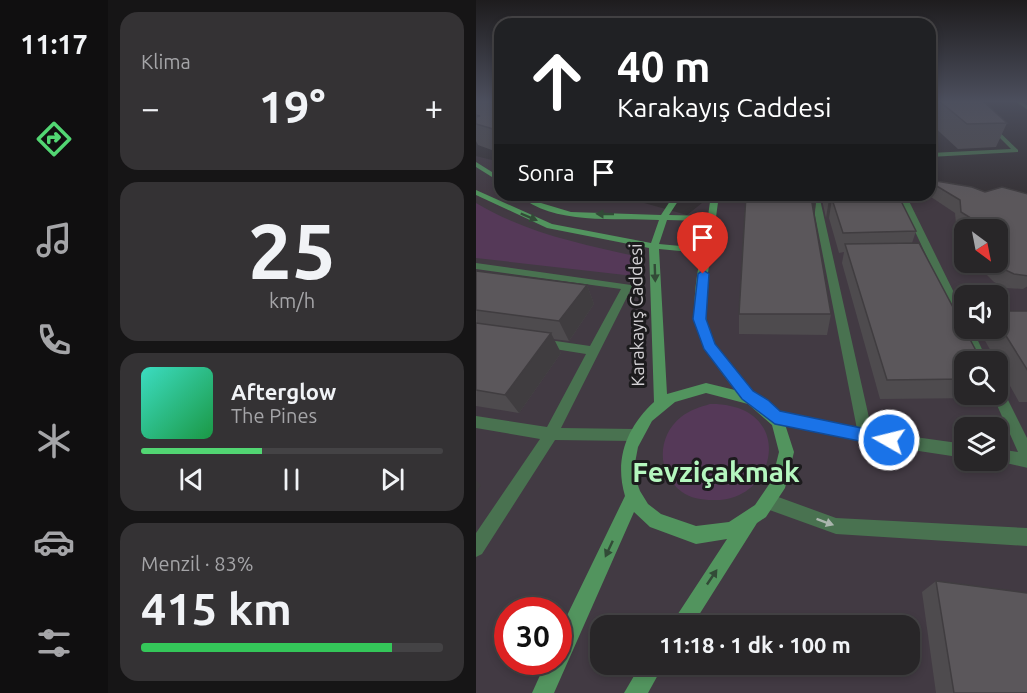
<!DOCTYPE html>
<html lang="tr">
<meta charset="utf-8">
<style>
:root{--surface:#282628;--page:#343234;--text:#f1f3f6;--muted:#a5a5a8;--line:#444345;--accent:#52d673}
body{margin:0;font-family:Ubuntu,sans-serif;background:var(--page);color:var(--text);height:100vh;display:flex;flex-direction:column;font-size:22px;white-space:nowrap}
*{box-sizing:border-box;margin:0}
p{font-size:20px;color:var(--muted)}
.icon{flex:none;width:33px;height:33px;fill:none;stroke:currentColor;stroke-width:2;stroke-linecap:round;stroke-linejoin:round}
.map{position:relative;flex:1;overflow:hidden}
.side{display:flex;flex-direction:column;gap:12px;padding:12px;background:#161516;width:368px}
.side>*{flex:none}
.hud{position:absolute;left:18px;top:18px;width:442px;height:183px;border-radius:18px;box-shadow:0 3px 9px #0003,0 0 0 2px var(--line);background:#202124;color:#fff;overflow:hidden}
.needle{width:39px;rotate:148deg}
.fabs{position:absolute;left:478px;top:219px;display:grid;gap:12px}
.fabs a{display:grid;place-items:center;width:54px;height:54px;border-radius:12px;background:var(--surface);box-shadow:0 3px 9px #0003,0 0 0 2px var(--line);font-size:30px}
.speed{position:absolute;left:18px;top:597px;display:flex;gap:12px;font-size:30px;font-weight:700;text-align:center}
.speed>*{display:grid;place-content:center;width:78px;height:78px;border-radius:50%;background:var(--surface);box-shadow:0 3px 9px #0003,0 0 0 2px var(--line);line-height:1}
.speed .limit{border:9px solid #d22;background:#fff;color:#111}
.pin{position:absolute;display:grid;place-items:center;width:51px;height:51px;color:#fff;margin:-62px -26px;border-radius:50% 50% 50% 0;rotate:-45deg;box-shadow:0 0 6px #0007}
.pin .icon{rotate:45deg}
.me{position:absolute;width:66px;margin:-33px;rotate:278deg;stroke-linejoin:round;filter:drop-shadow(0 0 4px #0008)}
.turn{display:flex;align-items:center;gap:21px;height:126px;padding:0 24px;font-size:27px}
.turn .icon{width:78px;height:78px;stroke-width:2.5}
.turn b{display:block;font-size:42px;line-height:51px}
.then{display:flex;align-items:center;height:57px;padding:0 24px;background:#0003;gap:12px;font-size:22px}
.big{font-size:45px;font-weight:600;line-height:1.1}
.side .card{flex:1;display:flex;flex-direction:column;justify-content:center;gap:9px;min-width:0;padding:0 21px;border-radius:18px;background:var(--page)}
.side .dial{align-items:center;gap:0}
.dial b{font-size:78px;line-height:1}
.song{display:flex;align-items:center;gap:18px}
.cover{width:72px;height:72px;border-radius:9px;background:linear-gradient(135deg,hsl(170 70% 55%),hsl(140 70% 35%))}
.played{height:6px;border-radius:3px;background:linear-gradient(90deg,var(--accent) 40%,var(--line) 40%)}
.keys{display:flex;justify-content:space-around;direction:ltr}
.heat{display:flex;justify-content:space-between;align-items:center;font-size:33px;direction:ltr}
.charge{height:9px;border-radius:4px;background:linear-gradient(90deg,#34c759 83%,var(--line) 0)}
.trip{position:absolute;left:114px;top:615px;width:330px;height:60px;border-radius:18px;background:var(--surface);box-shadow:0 3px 9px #0003,0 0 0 2px var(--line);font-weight:600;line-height:60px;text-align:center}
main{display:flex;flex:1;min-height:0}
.menu{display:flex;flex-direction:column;width:108px;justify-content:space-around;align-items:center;background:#100f10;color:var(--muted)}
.menu .icon{width:42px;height:42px}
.menu .active{color:var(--accent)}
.menu b{font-size:27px;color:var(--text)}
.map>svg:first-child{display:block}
.built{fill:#423a43;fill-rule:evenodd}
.green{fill:#553958}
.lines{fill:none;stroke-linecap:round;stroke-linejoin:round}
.street{fill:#497250;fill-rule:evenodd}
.secondary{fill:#52945e;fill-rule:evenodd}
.wall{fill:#4e4b4e}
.shaded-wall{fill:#403d40}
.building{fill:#5b575b;stroke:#403d40;stroke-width:1.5}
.oneway{fill:#324b37}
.oneway2{fill:#abb6ae}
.route{fill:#1a73e8;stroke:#114b97;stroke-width:1.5}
.labels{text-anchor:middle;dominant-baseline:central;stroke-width:6;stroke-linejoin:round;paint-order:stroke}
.street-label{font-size:18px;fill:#d5d3d6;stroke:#1c1b1d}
.near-district-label{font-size:28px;font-weight:bold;fill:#b5f7bf;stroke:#1c1b1d}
</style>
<main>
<nav class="menu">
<b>11:17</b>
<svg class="icon active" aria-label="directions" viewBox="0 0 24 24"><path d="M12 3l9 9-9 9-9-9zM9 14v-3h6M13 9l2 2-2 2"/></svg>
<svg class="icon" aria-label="music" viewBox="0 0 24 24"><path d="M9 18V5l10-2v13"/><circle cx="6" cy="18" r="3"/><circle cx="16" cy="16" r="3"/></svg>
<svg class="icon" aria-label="phone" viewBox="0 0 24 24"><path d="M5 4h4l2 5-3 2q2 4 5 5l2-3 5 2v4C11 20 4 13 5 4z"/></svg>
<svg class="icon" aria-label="climate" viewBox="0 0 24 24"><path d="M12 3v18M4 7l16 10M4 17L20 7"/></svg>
<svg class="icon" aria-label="car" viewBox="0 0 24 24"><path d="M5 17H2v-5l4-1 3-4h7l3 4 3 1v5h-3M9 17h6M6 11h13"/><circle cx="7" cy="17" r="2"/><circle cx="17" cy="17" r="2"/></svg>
<svg class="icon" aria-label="filters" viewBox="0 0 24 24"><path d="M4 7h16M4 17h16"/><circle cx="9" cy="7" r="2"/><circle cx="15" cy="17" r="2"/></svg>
</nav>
<section class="side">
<div class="card"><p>Klima</p>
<div class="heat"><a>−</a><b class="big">19°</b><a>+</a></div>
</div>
<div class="card dial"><b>25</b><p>km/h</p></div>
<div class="card">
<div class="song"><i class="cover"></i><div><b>Afterglow</b><p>The Pines</p></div></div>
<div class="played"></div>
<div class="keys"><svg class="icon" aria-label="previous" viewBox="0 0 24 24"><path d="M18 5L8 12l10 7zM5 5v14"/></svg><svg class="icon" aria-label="pause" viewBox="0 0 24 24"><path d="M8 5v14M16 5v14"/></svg><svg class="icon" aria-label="next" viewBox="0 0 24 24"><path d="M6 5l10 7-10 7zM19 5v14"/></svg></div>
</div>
<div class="card"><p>Menzil · 83%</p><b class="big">415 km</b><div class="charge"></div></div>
</section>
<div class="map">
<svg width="552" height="693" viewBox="0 0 552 693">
<rect width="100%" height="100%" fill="#363236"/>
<path class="built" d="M0 156 24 162V195H140L211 215 236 195H451L551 236V693H0ZM489 230H522V262H489ZM489 296H522V328H489ZM489 362H522V394H489ZM489 428H522V460H489ZM32 610H82V662H32ZM124 626H434V664H124Z"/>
<g class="green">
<path d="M0 203C52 234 110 245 168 258L158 276 0 258Z"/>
<path d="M234 404C322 403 302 504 236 500 226 500 214 498 206 492 180 473 181 436 205 417 214 410 224 407 234 404Z"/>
</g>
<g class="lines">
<g class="street">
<path d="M538 100H544L552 106V110Z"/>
<path d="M514 123 542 150V152L454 157V153L535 149 512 126Z"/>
<path d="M335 195H343L396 431 489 444V458L390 443 294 421 292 417 294 413 299 411 381 429Z"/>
<path d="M422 195H430L489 315V328H496L512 362H500Z"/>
<path d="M0 263 155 285 156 287 85 428 158 429 163 430 165 435 163 440 158 441 79 440 6 554 0 557V533L64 439 0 428V416L71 427 110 354 66 347 60 343 66 339 114 346 145 289 0 269Z"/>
<path d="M522 389 527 390 552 440V468L517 460H522V449L542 452 516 394H522Z"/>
<path d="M294 494 360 518 552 528V546L360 534 288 508 286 502 288 496Z"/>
</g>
<g class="secondary">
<path d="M0 162 24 177V182L0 167Z"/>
<path d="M0 190 76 224 175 243 183 220C141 218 75 225 43 195H52L65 203 95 212 185 215 198 195H206L193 215 232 216 235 195H243L240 217 242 219 240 221 229 292V312L233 331 242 350 277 394 307 418 318 452 309 488 290 517 281 523 216 626H194L251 539 220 544 174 527 158 512 78 693H56L70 662H82V634L149 496C138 459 151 427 178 402L173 248 71 228 0 195ZM191 220 231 221 226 248 183 244ZM183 249 225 253C212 320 217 337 259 390L230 383 191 394ZM230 393 272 404 296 425 303 452 296 480 279 505 253 522 220 526 185 514 172 504 164 491 160 480 159 463 162 447 176 421 199 402Z"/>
<path d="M165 664H188L172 693H148Z"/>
</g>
</g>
<g class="wall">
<path d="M0 100H24V153L2 145 0 141Z"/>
<path d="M454 100H506L531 123 520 147 482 149 454 123Z"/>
<path d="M454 180 509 192 552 194V286L547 289 530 288 518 282 510 274 513 262H522V230H489L480 224 479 213 452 195H454Z"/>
<path d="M113 195H139L127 202 114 196Z"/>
<path d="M345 195H422L440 231 436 243 489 362V394H504L502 398 404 399 366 263 368 252 363 253 353 218H350Z"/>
<path d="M340 202 338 216 355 314 351 335 263 334V314Z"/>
<path d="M0 271 111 285 118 304 93 341 77 339 85 353 43 413 0 406Z"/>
<path d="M522 311H552V402H543L522 364V362H521L503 330 504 328H522Z"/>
<path d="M460 581 552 693H460L446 592Z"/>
</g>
<g class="shaded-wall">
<path d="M125 195H139L127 202Z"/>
<path d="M353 199H356L353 218H350Z"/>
<path d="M340 202 338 221 336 203Z"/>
<path d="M111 285 118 304 93 341 83 321Z"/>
<path d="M75 333 85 353 43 413 29 395Z"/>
<path d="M0 480 5 485 0 493Z"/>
</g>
<g class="building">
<path d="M0 100H24V131L0 124V117L4 116 0 115Z"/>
<path d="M462 100H506L531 123 491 124Z"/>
<path d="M454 180 496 187 509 192 526 187 552 194V276L538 274 525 268 519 262H522V230H501V222L485 212 484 200 454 182Z"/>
<path d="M270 195H339L340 202 336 203 355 314H263Z"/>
<path d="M352 195H422L440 231 367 233 356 199H353Z"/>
<path d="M443 243 506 362H489V379L411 380 369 244Z"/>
<path d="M0 271 111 285 83 321 0 310Z"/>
<path d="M522 311H552V371L522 323Z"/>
<path d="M0 323 75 333 29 395 0 390Z"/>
<path d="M460 581 552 593V693H478Z"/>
</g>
<defs><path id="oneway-solid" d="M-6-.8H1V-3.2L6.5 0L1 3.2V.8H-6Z" transform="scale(1.5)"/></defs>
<g class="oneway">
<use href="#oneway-solid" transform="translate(129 214) rotate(-179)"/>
<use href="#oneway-solid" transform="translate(53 217) rotate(23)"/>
<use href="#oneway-solid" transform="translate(179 273) rotate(88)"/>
<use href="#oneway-solid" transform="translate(133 549) rotate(115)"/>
<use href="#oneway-solid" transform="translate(236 577) rotate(-56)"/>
</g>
<use class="oneway2" href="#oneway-solid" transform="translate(349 522) rotate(20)"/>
<linearGradient id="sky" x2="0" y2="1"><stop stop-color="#1e1c1e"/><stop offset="0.51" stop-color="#4c4f5d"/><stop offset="1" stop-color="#4c4f5d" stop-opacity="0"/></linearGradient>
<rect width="552" height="198" fill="url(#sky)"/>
<path class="route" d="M227 270 233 274 230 319 239 344 277 391 292 400 304 411 419 435 421 440 419 445 413 447 299 424 266 399 228 349 217 319 222 274Z"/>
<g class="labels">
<g class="street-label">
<text transform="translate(160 315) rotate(-91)">Karakayış Caddesi</text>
</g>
<g class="near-district-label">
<text x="240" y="471">Fevziçakmak</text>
</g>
</g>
</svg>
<div class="fabs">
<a><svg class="needle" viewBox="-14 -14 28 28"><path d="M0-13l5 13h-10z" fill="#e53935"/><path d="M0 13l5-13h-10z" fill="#a5a5a8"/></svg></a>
<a><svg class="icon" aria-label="sound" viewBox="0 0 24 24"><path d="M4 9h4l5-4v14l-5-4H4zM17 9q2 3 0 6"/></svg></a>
<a><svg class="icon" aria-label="search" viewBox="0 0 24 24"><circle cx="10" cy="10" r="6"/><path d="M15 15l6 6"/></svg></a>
<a><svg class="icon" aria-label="layers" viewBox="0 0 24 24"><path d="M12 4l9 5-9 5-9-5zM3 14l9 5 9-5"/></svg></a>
</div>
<div class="speed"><div class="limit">30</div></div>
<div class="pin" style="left:227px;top:274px;background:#d93025"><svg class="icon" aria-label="arrive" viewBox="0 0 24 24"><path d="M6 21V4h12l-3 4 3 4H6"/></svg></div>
<svg class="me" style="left:413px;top:440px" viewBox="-20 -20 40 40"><circle r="17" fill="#1a73e8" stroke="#fff" stroke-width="3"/><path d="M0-11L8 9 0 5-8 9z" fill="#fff"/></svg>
<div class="trip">11:18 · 1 dk · 100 m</div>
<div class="hud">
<div class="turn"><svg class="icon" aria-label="ahead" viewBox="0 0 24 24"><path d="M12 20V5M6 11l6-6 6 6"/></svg><div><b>40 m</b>Karakayış Caddesi</div></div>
<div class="then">Sonra<svg class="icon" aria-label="arrive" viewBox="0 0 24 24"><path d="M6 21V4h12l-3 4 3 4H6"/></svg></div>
</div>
</div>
</main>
